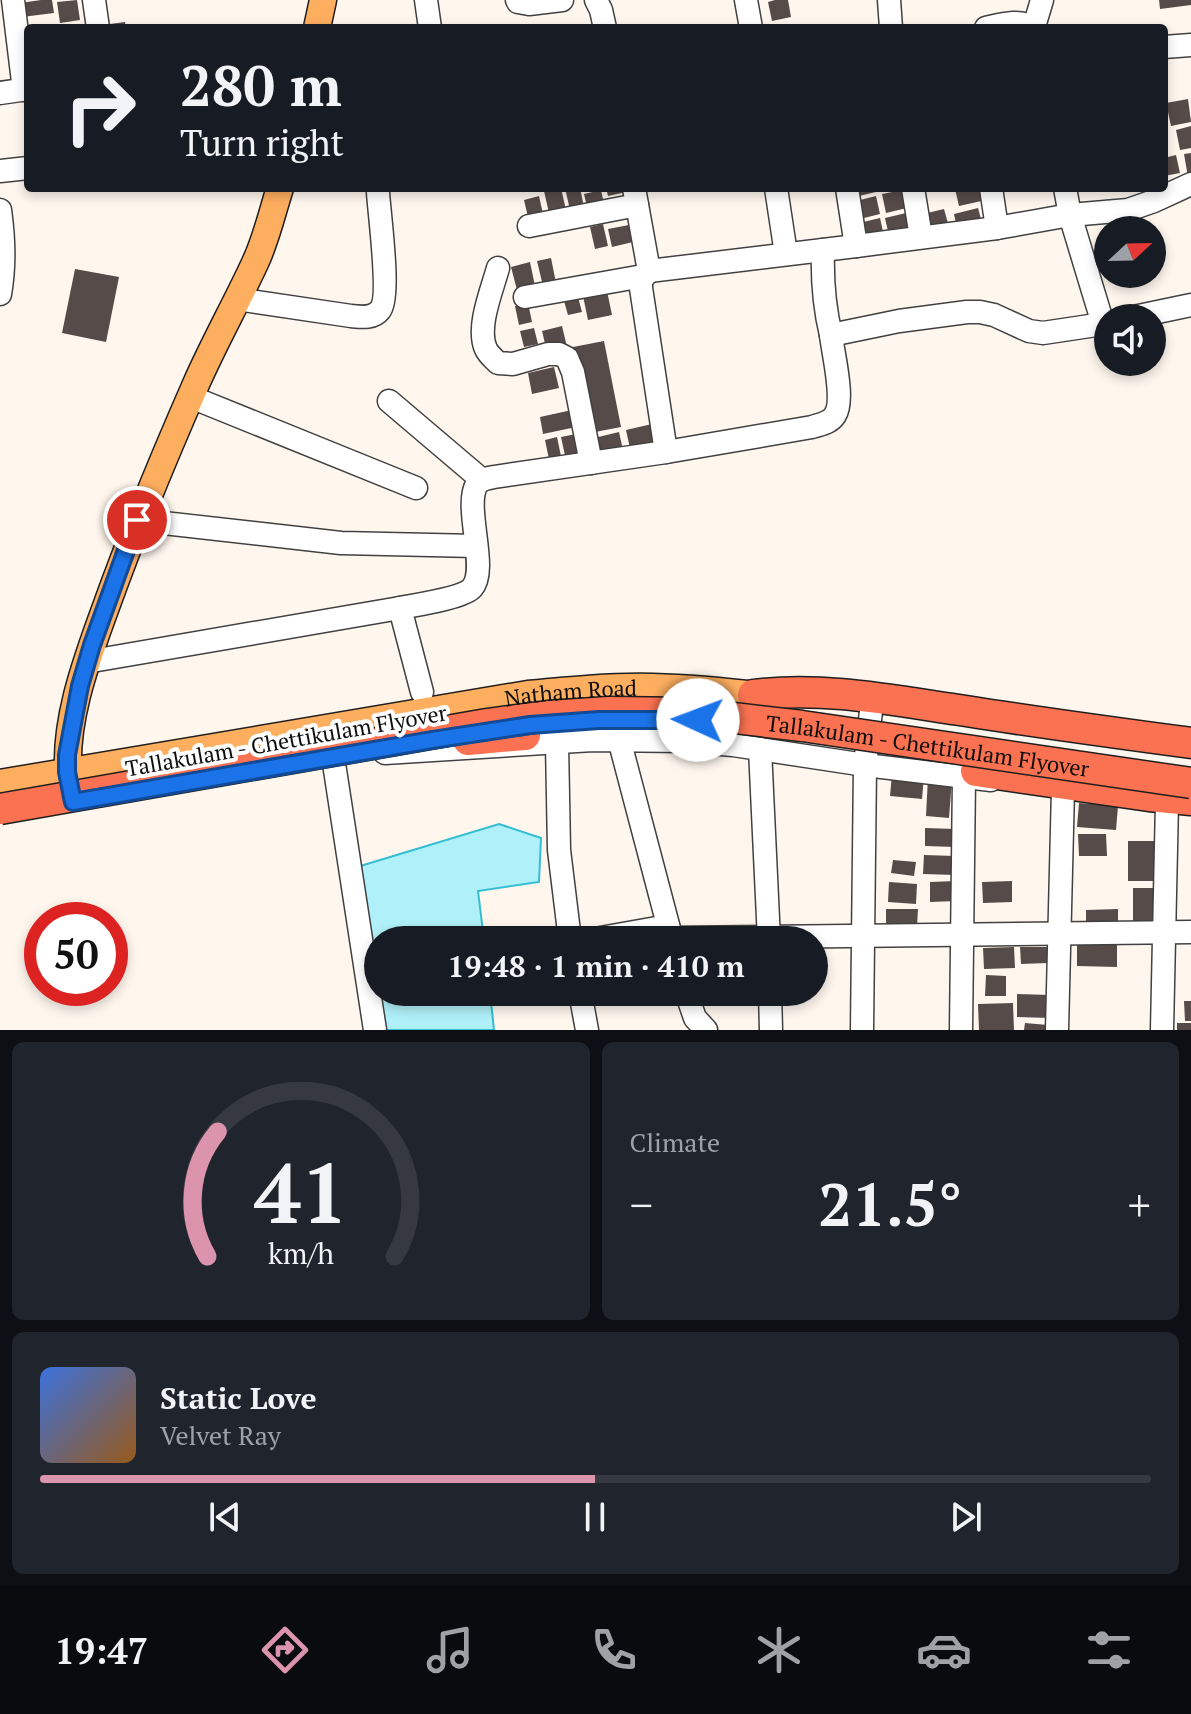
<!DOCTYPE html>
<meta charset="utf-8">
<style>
:root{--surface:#171b24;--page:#20242c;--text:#f1f3f6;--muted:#9ea1a6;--line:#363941;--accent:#dc94ac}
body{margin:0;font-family:"PT Serif",serif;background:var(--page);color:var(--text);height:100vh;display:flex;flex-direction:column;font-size:30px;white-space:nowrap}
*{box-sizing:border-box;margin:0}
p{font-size:26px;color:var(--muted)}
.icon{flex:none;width:44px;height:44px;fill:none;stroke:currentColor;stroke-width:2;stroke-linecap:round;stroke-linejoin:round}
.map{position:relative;height:1030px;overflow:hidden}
.drawer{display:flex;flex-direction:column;gap:12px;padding:12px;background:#0d0f14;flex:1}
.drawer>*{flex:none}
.banner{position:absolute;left:24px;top:24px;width:1144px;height:168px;border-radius:8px;box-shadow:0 4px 12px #0003;background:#171b24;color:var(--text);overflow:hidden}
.needle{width:52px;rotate:68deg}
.buttons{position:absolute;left:1094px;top:216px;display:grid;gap:16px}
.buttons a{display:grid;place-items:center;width:72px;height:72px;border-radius:50%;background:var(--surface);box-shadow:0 4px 12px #0003;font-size:40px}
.speed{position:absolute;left:24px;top:902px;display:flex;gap:16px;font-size:40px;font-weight:700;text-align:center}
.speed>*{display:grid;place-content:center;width:104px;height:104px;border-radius:50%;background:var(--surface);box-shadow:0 4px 12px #0003;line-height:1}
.speed .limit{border:12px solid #d22;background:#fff;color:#111}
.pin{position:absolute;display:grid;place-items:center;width:68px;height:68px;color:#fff;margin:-34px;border:4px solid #fff;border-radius:50%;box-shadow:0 2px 8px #0007}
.me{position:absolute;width:88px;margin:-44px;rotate:272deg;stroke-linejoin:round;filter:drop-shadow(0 0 6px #0008)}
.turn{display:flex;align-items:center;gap:28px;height:168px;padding:0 24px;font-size:36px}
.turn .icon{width:104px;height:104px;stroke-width:2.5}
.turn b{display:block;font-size:56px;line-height:68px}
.big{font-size:60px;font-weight:700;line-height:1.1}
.drawer .tile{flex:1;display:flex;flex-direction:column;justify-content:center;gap:12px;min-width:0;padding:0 28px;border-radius:12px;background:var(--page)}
.drawer .dial{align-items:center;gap:0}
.dial svg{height:208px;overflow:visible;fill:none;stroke:var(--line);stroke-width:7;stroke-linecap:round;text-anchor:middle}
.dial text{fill:var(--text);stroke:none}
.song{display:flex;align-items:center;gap:24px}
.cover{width:96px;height:96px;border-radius:12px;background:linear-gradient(135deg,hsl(220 70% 55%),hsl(30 70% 35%))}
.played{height:8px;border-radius:4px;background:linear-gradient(90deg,var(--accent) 50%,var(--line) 50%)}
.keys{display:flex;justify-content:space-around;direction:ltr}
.heat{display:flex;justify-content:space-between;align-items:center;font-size:44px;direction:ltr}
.drawer .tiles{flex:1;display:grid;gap:12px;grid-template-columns:1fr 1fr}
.tile:last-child{grid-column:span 2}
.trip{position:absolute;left:364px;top:926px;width:464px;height:80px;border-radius:40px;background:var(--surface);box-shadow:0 4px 12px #0003;font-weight:700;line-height:80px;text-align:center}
.menu{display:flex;height:128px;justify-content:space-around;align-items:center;background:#090b0e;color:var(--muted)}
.menu .icon{width:56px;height:56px}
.menu .on{color:var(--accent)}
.menu b{font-size:36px;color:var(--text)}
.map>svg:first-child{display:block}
.water{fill:#b0f1f9;stroke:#34bdd3;stroke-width:2}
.building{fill:#574b49}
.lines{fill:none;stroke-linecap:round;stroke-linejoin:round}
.minor-casing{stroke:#414141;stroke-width:25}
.major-casing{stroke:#1f1f1f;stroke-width:29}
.highway-casing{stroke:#1f1f1f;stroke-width:33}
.minor{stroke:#fff;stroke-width:22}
.major{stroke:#feae5f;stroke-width:26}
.highway{stroke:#fa7251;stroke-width:30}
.highway-bridge-casing{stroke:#1f1f1f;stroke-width:33;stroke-linecap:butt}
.highway-bridge{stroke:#fa7251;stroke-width:30}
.route-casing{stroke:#114b97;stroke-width:20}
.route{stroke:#1a73e8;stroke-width:14}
.labels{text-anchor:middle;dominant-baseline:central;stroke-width:8;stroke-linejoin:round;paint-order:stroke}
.street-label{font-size:22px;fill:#0e0e0e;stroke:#fff}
</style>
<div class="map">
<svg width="1191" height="1030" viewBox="0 0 1191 1030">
<rect width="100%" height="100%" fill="#fff7ee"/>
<path class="water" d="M499 824 541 838 539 882 478 891 484 940H378V992H490L494 1030H382L357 867Z"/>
<g class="building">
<path d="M41 0H52L54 13 22 17 20 3Z"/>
<path d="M77 0 80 20 60 23 57 2Z"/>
<path d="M775 0H788L791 17 772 21 768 2Z"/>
<path d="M1159 0H1191V5L1160 9Z"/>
<path d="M125 22 126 28H102V25Z"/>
<path d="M1188 99 1191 122 1171 126 1166 103Z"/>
<path d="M1191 126V148L1180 150 1176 130Z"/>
<path d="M1191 153V176L1188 177 1184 154Z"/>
<path d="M1176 155 1180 173 1164 176V158Z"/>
<path d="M561 188 566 210 549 213 544 191Z"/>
<path d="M565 188H580L584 207 570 210Z"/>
<path d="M606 188H626L627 192 608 196Z"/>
<path d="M853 188H879L880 191 855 197Z"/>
<path d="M959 188H983L986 200 959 206 955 189Z"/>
<path d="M601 190 605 208 588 211 584 194Z"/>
<path d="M903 190 907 208 886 213 882 194Z"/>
<path d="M539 196 543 214 528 217 524 200Z"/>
<path d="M876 196 880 214 860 219 856 201Z"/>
<path d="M978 208 982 223 957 228 954 214Z"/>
<path d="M944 209 949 227 927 232 923 214Z"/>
<path d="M906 213 910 231 889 236 885 218Z"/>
<path d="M880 218 884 236 863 241 859 223Z"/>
<path d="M603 224 608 246 595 249 590 227Z"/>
<path d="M629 225 633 242 612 247 608 229Z"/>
<path d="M551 258 556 283 543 286 537 261Z"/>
<path d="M530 262 535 286 517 290 511 267Z"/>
<path d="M75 269 119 277 106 342 62 333Z"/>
<path d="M607 291 612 315 588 320 583 296Z"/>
<path d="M578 297 582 312 568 315 564 301Z"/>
<path d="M528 303 532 322 519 325 515 306Z"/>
<path d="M562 326 567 347 547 352 542 331Z"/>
<path d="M534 328 538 344 524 347 520 331Z"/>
<path d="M604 341 621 427 590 433 573 347Z"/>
<path d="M554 367 559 388 532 394 528 373Z"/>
<path d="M572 410 576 427 543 434 540 417Z"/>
<path d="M652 424 657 447 631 453 626 430Z"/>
<path d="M619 432 623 450 597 456 594 438Z"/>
<path d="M576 434 582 462 567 465 561 437Z"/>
<path d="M557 437 562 461 550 464 545 440Z"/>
<path d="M892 774 924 776 922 799 890 796Z"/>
<path d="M928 777 952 779 949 818 926 816Z"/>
<path d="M1079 803 1118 806 1116 830 1077 827Z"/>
<path d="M925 828 956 829 955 847 925 846Z"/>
<path d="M1078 834H1106L1107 856H1079Z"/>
<rect x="1128" y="841" width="27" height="40"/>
<path d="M924 855 955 856V875L923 874Z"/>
<path d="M893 860 916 862 914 876 891 873Z"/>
<path d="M956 881 957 901 930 902V882Z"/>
<path d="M1012 881V902L983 903 982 882Z"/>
<path d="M889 882 917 884 916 904 888 902Z"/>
<path d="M1133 888H1157L1156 921H1133Z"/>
<path d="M886 909H918L917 926H886Z"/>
<path d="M1118 909V924H1086V910Z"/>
<path d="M1077 943 1117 944V967L1077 966Z"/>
<path d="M1014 947 1015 968 984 969 983 948Z"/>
<path d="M1020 947H1048V963L1021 964Z"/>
<path d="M986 975 1006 976V996H985Z"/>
<path d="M1017 994 1051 995 1050 1018 1017 1017Z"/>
<path d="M1184 1001H1191V1021H1185Z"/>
<path d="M1013 1003 1014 1030H979L978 1004Z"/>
<path d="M1025 1023 1048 1025V1030H1024Z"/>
<rect x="1177" y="1023" width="14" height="7"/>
</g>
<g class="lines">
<g class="minor-casing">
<g id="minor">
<path d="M13 0 24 90"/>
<path d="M94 0 98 28"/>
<path d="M426 0 430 28"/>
<path d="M517 0 518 2 529 4 562 0"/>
<path d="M596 0 601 10 605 28"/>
<path d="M746 0 751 28"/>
<path d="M889 0 891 28"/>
<path d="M1034 27 1042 0"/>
<path d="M986 28C1003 24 1019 19 1035 28"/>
<path d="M1164 47 1191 45"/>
<path d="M0 93 28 89"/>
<path d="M0 171 28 168"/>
<path d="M634 188 649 271 856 246"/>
<path d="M776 188 786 254"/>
<path d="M847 188 856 246 997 228 1070 215 1103 324 1108 322"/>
<path d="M913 188 921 237"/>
<path d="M991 188 997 228"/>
<path d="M1065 188 1070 215 1128 210 1154 201 1191 184"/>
<path d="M0 210C4 238 5 266 0 294"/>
<path d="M529 226 637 205"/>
<path d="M823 250C822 280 824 306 831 335"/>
<path d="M498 268C492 290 476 328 486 349 488 354 494 359 498 363L513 364 548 354H559L567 358 573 372 591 463"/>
<path d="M525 297 643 276"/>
<path d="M237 299 351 316C361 317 373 319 380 310 391 297 379 212 378 192"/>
<path d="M1129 318 1191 305"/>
<path d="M191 397 416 488"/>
<path d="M389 401 482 480"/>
<path d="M666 452 812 427C821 424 830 423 835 415 845 400 833 354 831 335L899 321 967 312H980L994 315 1029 331 1043 333 1103 324"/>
<path d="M137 520 341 543 476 546"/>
<path d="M86 662 400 608"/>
<path d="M422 692 400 608C415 605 463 598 472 588 489 569 463 506 477 484 481 479 488 478 494 477L666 452 641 288V280L649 271"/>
<path d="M619 739 672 940"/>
<path d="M557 743 559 850 570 940"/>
<path d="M760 749 769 940"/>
<path d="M385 753 593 740 685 741 733 745 865 765 991 780"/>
<path d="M333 757 375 1030"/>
<path d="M672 938 1191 932"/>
<path d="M589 940 668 926"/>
<path d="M580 992 587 1030"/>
<path d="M686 992 695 1018 706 1030"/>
<path d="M770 992 771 1030"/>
<path d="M862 1030 865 765 871 711"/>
<path d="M961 1030 964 777"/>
<path d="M1057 1030 1063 789"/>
<path d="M1162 1030 1167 802"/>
</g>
</g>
<g class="major-casing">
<g id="major">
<path d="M317 28 323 0"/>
<path id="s1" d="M0 783 528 694C569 690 611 686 653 687 693 688 733 692 772 697"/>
<path d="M70 787C60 730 87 658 107 604 134 529 164 457 196 384 214 343 236 304 255 263 266 240 272 213 280 188"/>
</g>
</g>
<g class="highway-casing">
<g id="highway">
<path d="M753 695C825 686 896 701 966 711 1041 723 1116 733 1191 743"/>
<path d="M468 740 525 735"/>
<path d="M976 771 1149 796 1191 800"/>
</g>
</g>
<use href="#minor" class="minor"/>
<use href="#major" class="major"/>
<use href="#highway" class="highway"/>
<g class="highway-bridge-casing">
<g id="highway-bridge">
<path id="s2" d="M0 809 487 724 548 716 609 712 692 713 802 726 1191 783"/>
</g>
</g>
<use href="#highway-bridge" class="highway-bridge"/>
</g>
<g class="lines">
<g class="route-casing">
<path id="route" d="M137 520 92 645 80 686 67 755V772L73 802 432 740 530 725 599 720H698"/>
</g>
<use href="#route" class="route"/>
</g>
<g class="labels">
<g class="street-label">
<text stroke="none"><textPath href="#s1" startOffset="578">Natham Road</textPath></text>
<text transform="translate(286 740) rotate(-10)">Tallakulam - Chettikulam Flyover</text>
<text stroke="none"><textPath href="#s2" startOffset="938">Tallakulam - Chettikulam Flyover</textPath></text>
</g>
</g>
</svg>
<div class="buttons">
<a><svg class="needle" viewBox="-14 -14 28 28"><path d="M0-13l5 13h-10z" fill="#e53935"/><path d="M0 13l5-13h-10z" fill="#9ea1a6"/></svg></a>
<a><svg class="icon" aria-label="sound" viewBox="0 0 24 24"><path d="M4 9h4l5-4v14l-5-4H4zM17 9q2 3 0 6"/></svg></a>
</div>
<div class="speed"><div class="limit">50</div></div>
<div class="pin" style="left:137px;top:520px;background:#d93025"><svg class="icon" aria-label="arrive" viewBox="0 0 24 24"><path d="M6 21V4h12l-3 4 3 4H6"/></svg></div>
<svg class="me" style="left:698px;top:720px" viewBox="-20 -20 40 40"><circle r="19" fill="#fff"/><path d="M0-13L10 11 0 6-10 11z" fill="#1a73e8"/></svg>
<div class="trip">19:48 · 1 min · 410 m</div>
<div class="banner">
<div class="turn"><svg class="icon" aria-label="right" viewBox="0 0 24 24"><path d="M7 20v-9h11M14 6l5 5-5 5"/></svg><div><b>280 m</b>Turn right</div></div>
</div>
</div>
<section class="drawer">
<div class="tiles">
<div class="tile dial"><svg viewBox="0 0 100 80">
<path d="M14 69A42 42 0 1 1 86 69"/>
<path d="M14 69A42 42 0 0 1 18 21" stroke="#dc94ac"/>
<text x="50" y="56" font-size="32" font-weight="700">41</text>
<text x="50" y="72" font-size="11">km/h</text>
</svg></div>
<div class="tile"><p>Climate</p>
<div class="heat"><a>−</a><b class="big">21.5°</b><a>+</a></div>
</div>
<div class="tile">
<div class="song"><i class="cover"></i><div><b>Static Love</b><p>Velvet Ray</p></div></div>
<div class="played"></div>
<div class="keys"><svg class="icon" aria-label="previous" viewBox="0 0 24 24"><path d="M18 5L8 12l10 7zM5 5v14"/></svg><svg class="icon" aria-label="pause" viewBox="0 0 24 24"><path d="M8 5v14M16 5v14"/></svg><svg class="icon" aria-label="next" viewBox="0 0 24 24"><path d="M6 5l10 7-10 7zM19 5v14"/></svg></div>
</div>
</div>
</section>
<nav class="menu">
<b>19:47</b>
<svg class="icon on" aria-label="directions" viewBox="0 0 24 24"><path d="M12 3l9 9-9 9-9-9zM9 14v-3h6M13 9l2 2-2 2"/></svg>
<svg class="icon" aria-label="music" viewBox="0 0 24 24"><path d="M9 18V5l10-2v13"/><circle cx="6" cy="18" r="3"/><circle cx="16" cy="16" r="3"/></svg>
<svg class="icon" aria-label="phone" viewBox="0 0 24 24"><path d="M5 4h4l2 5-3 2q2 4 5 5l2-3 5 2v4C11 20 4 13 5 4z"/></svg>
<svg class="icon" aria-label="climate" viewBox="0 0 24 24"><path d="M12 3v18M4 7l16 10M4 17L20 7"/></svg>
<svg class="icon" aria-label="car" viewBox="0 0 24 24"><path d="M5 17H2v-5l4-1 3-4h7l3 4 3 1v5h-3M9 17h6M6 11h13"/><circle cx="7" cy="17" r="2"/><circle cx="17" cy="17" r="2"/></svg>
<svg class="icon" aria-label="filters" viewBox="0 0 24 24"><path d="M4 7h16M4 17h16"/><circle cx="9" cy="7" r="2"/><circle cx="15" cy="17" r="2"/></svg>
</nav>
